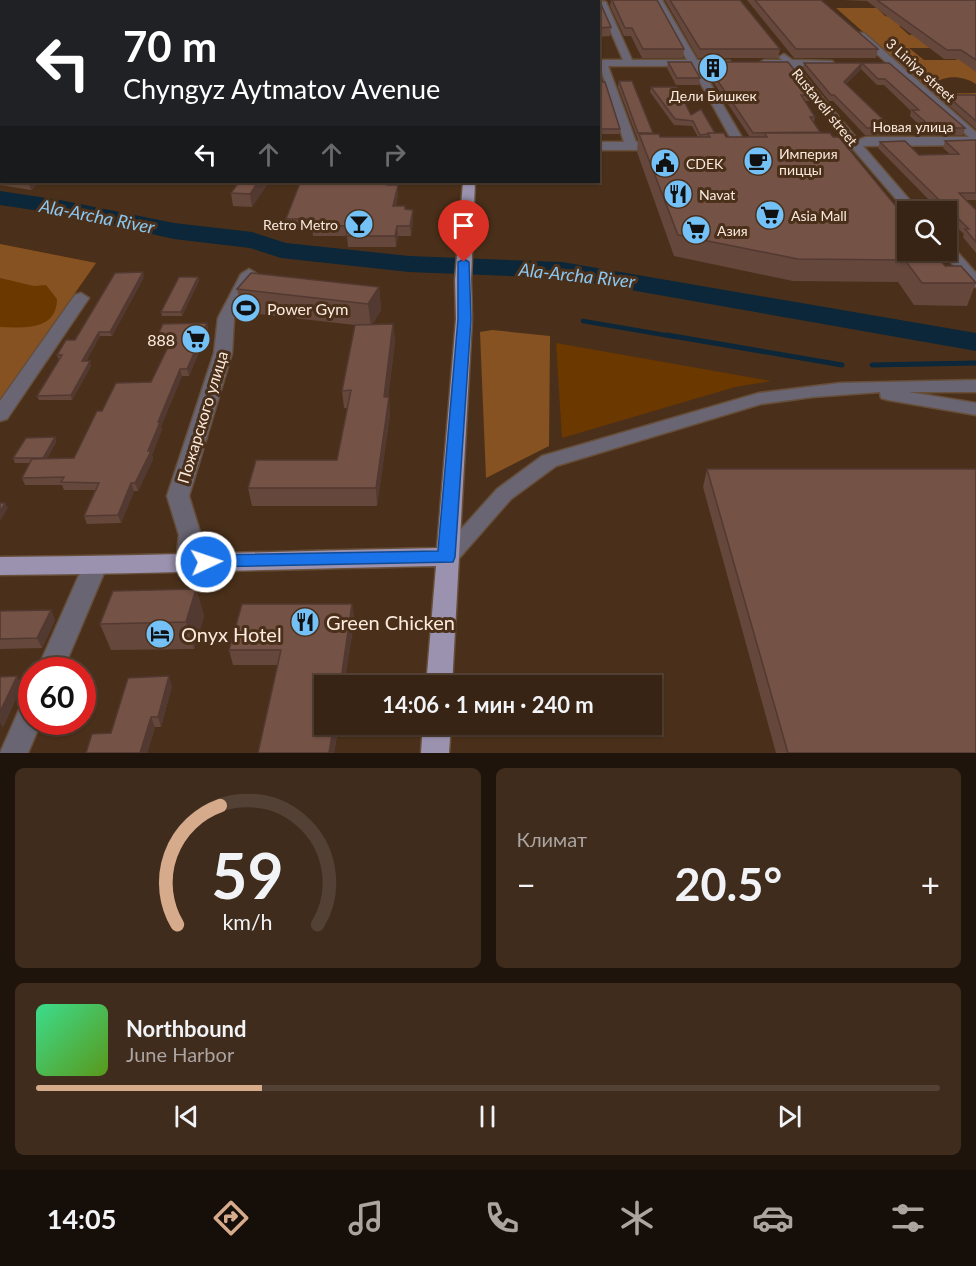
<!DOCTYPE html>
<html lang="ru">
<meta charset="utf-8">
<style>
:root{--surface:#382414;--page:#3f2c1d;--text:#f1f3f6;--muted:#aba4a0;--line:#524134;--accent:#d6ab8b}
body{margin:0;font-family:Lato,sans-serif;background:var(--page);color:var(--text);height:100vh;display:flex;flex-direction:column;font-size:22px;white-space:nowrap}
*{box-sizing:border-box;margin:0}
p{font-size:20px;color:var(--muted)}
.icon{flex:none;width:33px;height:33px;fill:none;stroke:currentColor;stroke-width:2;stroke-linecap:round;stroke-linejoin:round}
.map{position:relative;height:753px;overflow:hidden}
.sheet{display:flex;flex-direction:column;gap:15px;padding:15px;background:#1f140b;flex:1}
.sheet>*{flex:none}
.banner{position:absolute;left:0px;top:0px;width:600px;height:183px;box-shadow:0 2px 4px #0004,0 0 0 2px var(--line);background:#202124;color:#fff;overflow:hidden}
.buttons{position:absolute;left:897px;top:201px;display:grid;gap:12px}
.buttons a{display:grid;place-items:center;width:60px;height:60px;border-radius:0px;background:var(--surface);box-shadow:0 2px 4px #0004,0 0 0 2px var(--line);font-size:30px}
.speed{position:absolute;left:18px;top:657px;display:flex;gap:12px;font-size:30px;font-weight:700;text-align:center}
.speed>*{display:grid;place-content:center;width:78px;height:78px;border-radius:50%;background:var(--surface);box-shadow:0 2px 4px #0004,0 0 0 2px var(--line);line-height:1}
.speed .limit{border:9px solid #d22;background:#fff;color:#111}
.pin{position:absolute;display:grid;place-items:center;width:51px;height:51px;color:#fff;margin:-62px -26px;border-radius:50% 50% 50% 0;rotate:-45deg;box-shadow:0 0 6px #0007}
.pin .icon{rotate:45deg}
.me{position:absolute;width:66px;margin:-33px;rotate:87deg;stroke-linejoin:round;filter:drop-shadow(0 0 4px #0008)}
.turn{display:flex;align-items:center;gap:21px;height:126px;padding:0 24px;font-size:27px}
.turn .icon{width:78px;height:78px;stroke-width:2.5}
.turn b{display:block;font-size:42px;line-height:51px}
.lanes{display:flex;align-items:center;height:57px;padding:0 24px;background:#0003;justify-content:center;gap:30px;direction:ltr}
.lanes .off{opacity:.35}
.big{font-size:45px;font-weight:700;line-height:1.1}
.sheet .card{flex:1;display:flex;flex-direction:column;justify-content:center;gap:9px;min-width:0;padding:0 21px;border-radius:9px;background:var(--page)}
.sheet .dial{align-items:center;gap:0}
.dial svg{height:156px;overflow:visible;fill:none;stroke:var(--line);stroke-width:7;stroke-linecap:round;text-anchor:middle}
.dial text{fill:var(--text);stroke:none}
.song{display:flex;align-items:center;gap:18px}
.cover{width:72px;height:72px;border-radius:9px;background:linear-gradient(135deg,hsl(150 70% 55%),hsl(90 70% 35%))}
.played{height:6px;border-radius:3px;background:linear-gradient(90deg,var(--accent) 25%,var(--line) 25%)}
.keys{display:flex;justify-content:space-around;direction:ltr}
.heat{display:flex;justify-content:space-between;align-items:center;font-size:33px;direction:ltr}
.sheet .tiles{flex:1;display:grid;gap:15px;grid-template-columns:1fr 1fr}
.card:last-child{grid-column:span 2}
.trip{position:absolute;left:314px;top:675px;width:348px;height:60px;border-radius:0px;background:var(--surface);box-shadow:0 2px 4px #0004,0 0 0 2px var(--line);font-weight:700;line-height:60px;text-align:center}
.dock{display:flex;height:96px;justify-content:space-around;align-items:center;background:#160e08;color:var(--muted)}
.dock .icon{width:42px;height:42px}
.dock .on{color:var(--accent)}
.dock b{font-size:27px;color:var(--text)}
.map>svg:first-child{display:block}
.green{fill:#6b3800}
.forest{fill:#875221}
.lines{fill:none;stroke-linecap:round;stroke-linejoin:round}
.stream-far1{stroke:#0b2739;stroke-width:4.5}
.stream{stroke:#0b2739;stroke-width:5}
.river{fill:#0b2739;fill-rule:evenodd}
.minor-casing{stroke:#664e39;stroke-width:3}
.major-casing{stroke:#664e39;stroke-width:3}
.minor{fill:#696573;fill-rule:evenodd}
.major{fill:#9b92af;fill-rule:evenodd}
.wall{fill:#65473c}
.shaded-wall{fill:#523931}
.building{fill:#755246;stroke:#523931;stroke-width:1.5}
.route{fill:#1a73e8;stroke:#114b97;stroke-width:1.5}
.labels{text-anchor:middle;dominant-baseline:central;stroke-width:6;stroke-linejoin:round;paint-order:stroke}
.far-street-label{font-size:14px;fill:#fbeadd;stroke:#4a301a}
.far-poi-label{font-size:14px;fill:#fbeadd;stroke:#4a301a;text-anchor:start}
.poi-label{font-size:16px;fill:#fbeadd;stroke:#4a301a;text-anchor:start}
.street-label{font-size:16px;fill:#fbeadd;stroke:#4a301a}
.water-label{font-size:18px;font-style:italic;fill:#8ac8f4;stroke:#4a301a}
.near-poi-label{font-size:20px;fill:#fbeadd;stroke:#4a301a;text-anchor:start}
</style>
<div class="map">
<svg width="976" height="753" viewBox="0 0 976 753">
<rect width="100%" height="100%" fill="#4a301a"/>
<g class="green">
<path d="M0 244 96 263 0 400Z"/>
<path d="M556 343 771 381 735 387 562 438Z"/>
</g>
<g class="forest">
<path d="M836 8H877L885 16 956 26H899L909 35H968L932 48H909L924 60H957L953 56H976V84C963 76 945 74 933 85 944 96 961 93 976 93V100L947 106Z"/>
<path d="M0 244 96 263 0 400V327C22 328 57 331 57 299L46 285 34 286 0 278Z"/>
<path d="M492 330 550 336 549 446 486 478 480 332Z"/>
</g>
<g class="lines">
<path class="stream-far1" d="M583 321 676 337"/>
<g class="stream">
<path d="M667 335 842 365"/>
<path d="M872 365 976 363"/>
</g>
<path class="river" d="M0 191 60 200 174 223 252 232 286 243 409 256 562 262 976 333V351L562 278 409 272 281 258 250 248 174 239 60 214 0 205Z"/>
<g class="minor-casing">
<g id="minor">
<path d="M113 0H121L111 2Z"/>
<path d="M596 0 606 2 632 60H687L654 0H662L697 60 730 61V65L727 66H700L747 146 745 149 735 146 691 66H608L636 142H660L666 146 660 150H598V142H624L598 60H623L598 2H594Z"/>
<path d="M858 33H864L976 132V145L863 146 920 212 908 213 853 149H819L817 146 823 142H847L786 66H764L759 63 764 60H782L779 57 784 54 792 60 832 61 834 63 829 66H796L858 140 866 137H969L858 37Z"/>
<path d="M0 88H2L0 95Z"/>
<rect x="0" y="114" width="2" height="6"/>
<path d="M946 244 951 245 976 273V287L971 285 940 250H946Z"/>
<path d="M249 269 257 274 234 318 232 353 189 496 201 535 200 563 196 569 188 572 180 569 176 563 179 535 167 496 214 353 218 318 241 274Z"/>
<path d="M81 293 89 298 7 419 0 421V401L75 295Z"/>
<path d="M976 380V392H909L976 403V415L888 400 881 398 880 392 813 397 761 404 556 466 511 499 455 563 447 566 439 563 436 557 497 489 542 456 759 393 840 383Z"/>
<path d="M95 557 103 560 107 566 63 670H37L83 566 87 560Z"/>
<path d="M32 700V722H41L28 753H0L22 703Z"/>
</g>
</g>
<g class="major-casing">
<g id="major">
<rect x="475" y="0" width="8" height="2"/>
<path d="M463 182H475L471 280 472 319 452 686H426L436 566C290 569 145 574 0 575V557C146 556 291 551 437 548L456 319 455 280Z"/>
<path d="M423 724H451L449 753H421Z"/>
</g>
</g>
<use href="#minor" class="minor"/>
<use href="#major" class="major"/>
</g>
<g class="wall">
<path d="M557 0H599L611 27 610 36 598 37V2H557Z"/>
<path d="M611 0H657L684 49 683 58H642L631 36H624L610 6Z"/>
<path d="M665 0H740L780 49 778 58H698Z"/>
<path d="M747 0H821L878 49 876 58H794Z"/>
<path d="M843 0H976V72L958 59H944L867 1Z"/>
<path d="M668 62 700 78 699 85H676L667 68Z"/>
<path d="M705 62 814 95 813 101H804L815 117 814 122 820 132 833 137 945 266 976 283 967 306 914 305 898 282 793 281 674 256 637 152 638 140 618 87 619 81 653 134 660 137H698L692 126 674 125 650 92 651 87 691 115 715 133 726 137H750L704 68Z"/>
<path d="M804 63H889L965 128 963 135H930L910 116 911 111 884 85H877L861 69 846 84 892 128 890 135H865L833 101H829L803 68Z"/>
<path d="M598 82 620 129 619 134H598Z"/>
<path d="M2 93V113H0V95Z"/>
<path d="M946 95H976V129L944 101Z"/>
<rect x="0" y="131" width="2" height="27"/>
<path d="M976 140V200H966L976 210V253L963 237 964 234 946 217V212H941L878 148 880 142 919 155 950 154 943 148 945 141Z"/>
<path d="M2 159V182H39L31 190 0 185V161Z"/>
<path d="M269 182 252 207 233 206 231 193Z"/>
<path d="M344 183 398 185V194L396 206H405V209L413 210V220L411 236H398L396 247H348L347 236H313L312 229H288L286 219Z"/>
<path d="M144 277 112 336H100L86 361 91 366 72 400H39L37 396 59 360 57 355 75 340Z"/>
<path d="M198 277 199 281 182 316H162L161 312Z"/>
<path d="M379 287 381 310 372 325 393 324 395 341 388 397 390 414 377 506H252L248 488 337 460 347 408H344L342 391 355 325 242 312 237 289Z"/>
<path d="M207 323 208 330 189 376H182L161 426 162 429 152 455 153 459 138 491H134L121 523 87 524 84 516 95 490H64L62 485H25L22 478 30 463H15L13 458 55 437 56 442 47 459 74 458 102 411 151 382 167 348H157L155 341Z"/>
<path d="M707 469 976 753H776L703 487Z"/>
<path d="M196 589 204 616 194 649 111 650 100 624Z"/>
<path d="M51 610 55 620 42 648 0 649V611Z"/>
<path d="M355 619 324 724H339L334 753 278 665H233L229 650Z"/>
<path d="M172 686 161 727H155L147 753H86Z"/>
</g>
<g class="shaded-wall">
<path d="M184 0H195L193 2H182Z"/>
<path d="M862 63 861 69 842 88 844 82Z"/>
<path d="M28 182H39L31 190Z"/>
<path d="M258 182H269L252 207 250 194Z"/>
<path d="M398 185V194L394 216 393 206Z"/>
<path d="M413 210V220L411 236 410 226Z"/>
<path d="M397 226 398 236 396 247 395 236Z"/>
<path d="M143 272 144 277 112 336 110 332Z"/>
<path d="M198 277 199 281 182 316 181 312Z"/>
<path d="M379 287 381 310 371 327 368 304Z"/>
<path d="M207 323 208 330 189 376 187 369Z"/>
<path d="M393 324 395 341 386 414 384 397Z"/>
<path d="M99 332 100 336 84 366 82 361Z"/>
<path d="M90 361 91 366 72 400 71 395Z"/>
<path d="M180 369 182 376 161 426 162 429 152 455 153 459 138 491 135 483 148 451 158 422Z"/>
<path d="M389 397 390 414 377 506 376 488Z"/>
<path d="M55 437 56 442 45 463 43 458Z"/>
<path d="M131 483 134 491 121 523 118 515Z"/>
<path d="M5 503 8 508 0 521V512Z"/>
<path d="M196 589 204 616 194 649 186 622Z"/>
<path d="M352 604 355 619 344 686H340Z"/>
<path d="M51 610 55 620 42 648 37 638Z"/>
<path d="M17 676 22 686 3 728 0 723V712Z"/>
<path d="M169 676 172 686 161 727 158 717Z"/>
<path d="M151 717 155 727 147 753H140Z"/>
<path d="M334 724H339L334 753H329Z"/>
</g>
<g class="building">
<path d="M0 0H92L90 2H2V20H0Z"/>
<path d="M143 0H184L182 2H142Z"/>
<rect x="525" y="0" width="14" height="2"/>
<path d="M558 0H599L611 27 598 28V2H558Z"/>
<path d="M612 0H657L684 49H643L632 28H625Z"/>
<path d="M670 0H740L780 49H700Z"/>
<path d="M755 0H821L878 49H796Z"/>
<path d="M877 0H976V60L961 50H947Z"/>
<path d="M0 44H2V56L0 57Z"/>
<path d="M668 62H691L700 78H677Z"/>
<path d="M705 62H788L814 95H801L815 117H810L820 132 753 133Z"/>
<path d="M804 63H889L965 128H932L912 110H919L885 79H878L862 63 844 82 892 128H867L834 95H831Z"/>
<path d="M619 81H632L653 133H638Z"/>
<path d="M598 82H605L620 129H598Z"/>
<path d="M651 87H677L691 115 701 109 715 133 700 135 693 121 675 119Z"/>
<path d="M2 93V102H0V95Z"/>
<path d="M946 95H976V121Z"/>
<rect x="0" y="131" width="2" height="15"/>
<path d="M708 133H724L726 137H767L764 133H830L833 137H839L908 221V250H932L945 266H961L976 283H922L905 260 798 259 678 235 639 134H659L660 137H710Z"/>
<path d="M976 140V193H959L976 210V242L965 229H969L880 142 905 141 919 155 959 154 945 141Z"/>
<path d="M2 159V174L0 173V161Z"/>
<path d="M239 182H258L250 194 231 193Z"/>
<path d="M344 182H388L387 185H398L393 206H405V209L413 210 410 226H397L395 236H346L349 226 312 225 314 219H286L300 183H344Z"/>
<path d="M143 272 110 332H99L82 361H90L71 395 37 396 62 355H57L66 340H75L115 273Z"/>
<path d="M251 273 379 287 368 304 237 289Z"/>
<path d="M179 277H198L181 312H161Z"/>
<path d="M207 323 187 369H180L158 422H160L148 451H151L135 483H131L118 515 84 516 99 483 61 482 64 477 22 478 32 459 74 458 97 411H102L116 383 151 382 171 341H155L163 324Z"/>
<path d="M393 324 384 397H389L376 488H248L256 460H337L351 390 342 391 355 325Z"/>
<path d="M55 437 43 458H13L26 438Z"/>
<path d="M707 469H976V753H788Z"/>
<path d="M0 503H5L0 512Z"/>
<path d="M196 589 186 622 100 624 113 591Z"/>
<path d="M242 604H352L340 686H324V724H334L329 753H258L281 650H229Z"/>
<path d="M51 610 37 638 0 639V611Z"/>
<path d="M17 676 0 712V677Z"/>
<path d="M169 676 158 717H151L140 753H86L92 734 111 733 128 678Z"/>
</g>
<path class="route" d="M464 259 469 262 471 319 455 557 453 562 200 567 197 562 200 557 206 555 438 551 458 319V262Z"/>
<defs>
<g id="building-disc" transform="scale(1.5)"><circle r="9.5" fill="#73c1f6" stroke="#4a301a"/><path d="M-4-6H4V6H1V3H-1V6H-4ZM-2.5-4.3h1.7v1.8h-1.7ZM.8-4.3h1.7v1.8H.8ZM-2.5-1h1.7V.8h-1.7ZM.8-1h1.7V.8H.8Z" fill="#111"/></g>
<g id="cafe-disc" transform="scale(1.5)"><circle r="9.5" fill="#73c1f6" stroke="#4a301a"/><path d="M-5.5-4.5H6V0H3Q3 3.5 0 3.5H-2.5Q-5.5 3.5-5.5 0ZM3-3.2v2h1.7v-2ZM-6 4.5H4V6H-6Z" fill="#111"/></g>
<g id="civic-disc" transform="scale(1.5)"><circle r="9.5" fill="#73c1f6" stroke="#4a301a"/><path d="M-.6-6.5H3V-4.5H.6V-3L4-1V1h2V6H-6V1h2V-1L-.6-3ZM-1.2 2.5V6h2.4V2.5Z" fill="#111"/></g>
<g id="restaurant-disc" transform="scale(1.5)"><circle r="9.5" fill="#73c1f6" stroke="#4a301a"/><path d="M-5-6h1v4h1v-4h1v4h1v-4h1v5L-1.5 .5V6h-2V.5L-5-1ZM5-6V6H3V1.5H1.5Q1.5-4 5-6Z" fill="#111"/></g>
<g id="supermarket-disc" transform="scale(1.5)"><circle r="9.5" fill="#73c1f6" stroke="#4a301a"/><path d="M-6-5.5h2.5l.6 2H6L4.5 2H-2.5L-4.4-4H-6ZM-1.5 3.2a1.3 1.3 0 1 0 .1 0ZM3 3.2a1.3 1.3 0 1 0 .1 0Z" fill="#111"/></g>
<g id="bar-disc" transform="scale(1.5)"><circle r="9.5" fill="#73c1f6" stroke="#4a301a"/><path d="M-6-5H6L.8 .8V4.5H3.5V6h-7V4.5H-.8V.8Z" fill="#111"/></g>
<g id="stadium-disc" transform="scale(1.5)"><circle r="9.5" fill="#73c1f6" stroke="#4a301a"/><path d="M0-5a6.5 5 0 1 0 0 10a6.5 5 0 1 0 0-10ZM-3.5-1.8h7v3.6h-7Z" fill="#111"/></g>
<g id="hotel-disc" transform="scale(1.5)"><circle r="9.5" fill="#73c1f6" stroke="#4a301a"/><path d="M-6-4.5h1.5V1H6V5H4.5V3h-9V5H-6ZM-4 0a1.8 1.8 0 1 1 3.6 0ZM.5 0V-2.5h3Q6-2.5 6 0Z" fill="#111"/></g>
</defs>
<g fill-rule="evenodd">
<use href="#building-disc" x="713" y="68"/>
<use href="#cafe-disc" x="758" y="161"/>
<use href="#civic-disc" x="665" y="163"/>
<use href="#restaurant-disc" x="678" y="194"/>
<use href="#supermarket-disc" x="770" y="215"/>
<use href="#bar-disc" x="359" y="224"/>
<use href="#supermarket-disc" x="696" y="230"/>
<use href="#stadium-disc" x="246" y="308"/>
<use href="#supermarket-disc" x="196" y="339"/>
<use href="#restaurant-disc" x="305" y="622"/>
<use href="#hotel-disc" x="160" y="634"/>
</g>
<g class="labels">
<g class="far-street-label">
<text transform="translate(921 70) rotate(42)">3 Liniya street</text>
<text transform="translate(825 107) rotate(51)">Rustaveli street</text>
<text x="913" y="126">Новая улица</text>
</g>
<g class="far-poi-label">
<text x="713" y="95" text-anchor="middle">Дели Бишкек</text>
<text x="779" y="153">Империя<tspan x="779" dy="16">пиццы</tspan></text>
<text x="686" y="163">CDEK</text>
<text x="699" y="194">Navat</text>
<text x="791" y="215">Asia Mall</text>
<text x="338" y="224" text-anchor="end">Retro Metro</text>
<text x="717" y="230">Азия</text>
</g>
<g class="poi-label">
<text x="267" y="308">Power Gym</text>
<text x="175" y="339" text-anchor="end">888</text>
</g>
<g class="street-label">
<text transform="translate(202 417) rotate(-73)">Пожарского улица</text>
</g>
<g class="water-label">
<text transform="translate(97 216) rotate(11)">Ala-Archa River</text>
<text transform="translate(577 275) rotate(6)">Ala-Archa River</text>
</g>
<g class="near-poi-label">
<text x="326" y="622">Green Chicken</text>
<text x="181" y="634">Onyx Hotel</text>
</g>
</g>
</svg>
<div class="buttons">
<a><svg class="icon" aria-label="search" viewBox="0 0 24 24"><circle cx="10" cy="10" r="6"/><path d="M15 15l6 6"/></svg></a>
</div>
<div class="speed"><div class="limit">60</div></div>
<div class="pin" style="left:464px;top:262px;background:#d93025"><svg class="icon" aria-label="arrive" viewBox="0 0 24 24"><path d="M6 21V4h12l-3 4 3 4H6"/></svg></div>
<svg class="me" style="left:206px;top:562px" viewBox="-20 -20 40 40"><circle r="17" fill="#1a73e8" stroke="#fff" stroke-width="3"/><path d="M0-11L8 9 0 5-8 9z" fill="#fff"/></svg>
<div class="trip">14:06 · 1 мин · 240 m</div>
<div class="banner">
<div class="turn"><svg class="icon" aria-label="left" viewBox="0 0 24 24"><path d="M17 20v-9H6M10 6l-5 5 5 5"/></svg><div><b>70 m</b>Chyngyz Aytmatov Avenue</div></div>
<div class="lanes"><svg class="icon" aria-label="left" viewBox="0 0 24 24"><path d="M17 20v-9H6M10 6l-5 5 5 5"/></svg><svg class="icon off" aria-label="ahead" viewBox="0 0 24 24"><path d="M12 20V5M6 11l6-6 6 6"/></svg><svg class="icon off" aria-label="ahead" viewBox="0 0 24 24"><path d="M12 20V5M6 11l6-6 6 6"/></svg><svg class="icon off" aria-label="right" viewBox="0 0 24 24"><path d="M7 20v-9h11M14 6l5 5-5 5"/></svg></div>
</div>
</div>
<section class="sheet">
<div class="tiles">
<div class="card dial"><svg viewBox="0 0 100 80">
<path d="M14 69A42 42 0 1 1 86 69"/>
<path d="M14 69A42 42 0 0 1 36 8" stroke="#d6ab8b"/>
<text x="50" y="56" font-size="32" font-weight="700">59</text>
<text x="50" y="72" font-size="11">km/h</text>
</svg></div>
<div class="card"><p>Климат</p>
<div class="heat"><a>−</a><b class="big">20.5°</b><a>+</a></div>
</div>
<div class="card">
<div class="song"><i class="cover"></i><div><b>Northbound</b><p>June Harbor</p></div></div>
<div class="played"></div>
<div class="keys"><svg class="icon" aria-label="previous" viewBox="0 0 24 24"><path d="M18 5L8 12l10 7zM5 5v14"/></svg><svg class="icon" aria-label="pause" viewBox="0 0 24 24"><path d="M8 5v14M16 5v14"/></svg><svg class="icon" aria-label="next" viewBox="0 0 24 24"><path d="M6 5l10 7-10 7zM19 5v14"/></svg></div>
</div>
</div>
</section>
<nav class="dock">
<b>14:05</b>
<svg class="icon on" aria-label="directions" viewBox="0 0 24 24"><path d="M12 3l9 9-9 9-9-9zM9 14v-3h6M13 9l2 2-2 2"/></svg>
<svg class="icon" aria-label="music" viewBox="0 0 24 24"><path d="M9 18V5l10-2v13"/><circle cx="6" cy="18" r="3"/><circle cx="16" cy="16" r="3"/></svg>
<svg class="icon" aria-label="phone" viewBox="0 0 24 24"><path d="M5 4h4l2 5-3 2q2 4 5 5l2-3 5 2v4C11 20 4 13 5 4z"/></svg>
<svg class="icon" aria-label="climate" viewBox="0 0 24 24"><path d="M12 3v18M4 7l16 10M4 17L20 7"/></svg>
<svg class="icon" aria-label="car" viewBox="0 0 24 24"><path d="M5 17H2v-5l4-1 3-4h7l3 4 3 1v5h-3M9 17h6M6 11h13"/><circle cx="7" cy="17" r="2"/><circle cx="17" cy="17" r="2"/></svg>
<svg class="icon" aria-label="filters" viewBox="0 0 24 24"><path d="M4 7h16M4 17h16"/><circle cx="9" cy="7" r="2"/><circle cx="15" cy="17" r="2"/></svg>
</nav>
